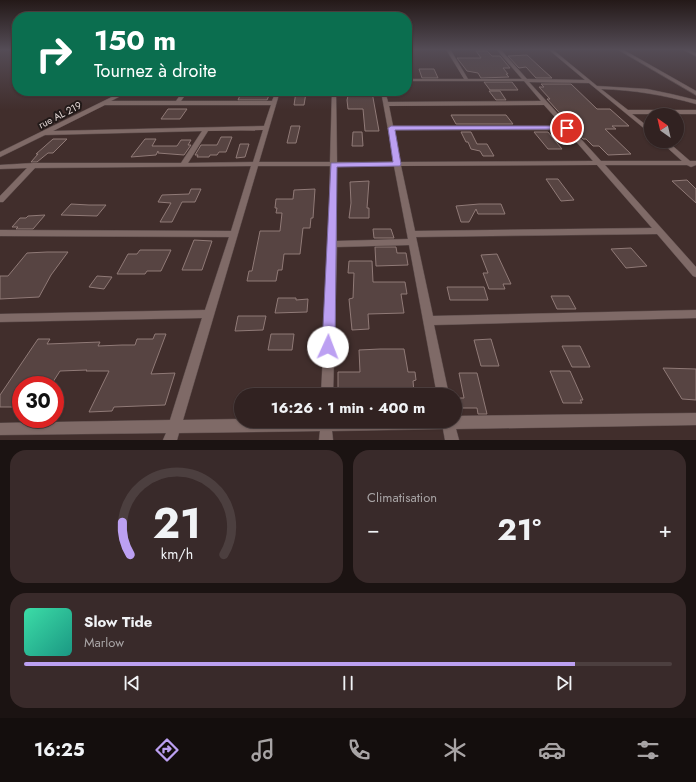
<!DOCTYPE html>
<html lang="fr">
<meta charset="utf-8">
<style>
:root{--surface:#312221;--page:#392a2a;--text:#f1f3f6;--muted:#a8a4a5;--line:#4c3f3f;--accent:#bca0f2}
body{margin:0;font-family:Jost,sans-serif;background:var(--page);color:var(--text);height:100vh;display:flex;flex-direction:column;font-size:15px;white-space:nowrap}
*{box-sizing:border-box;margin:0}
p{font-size:13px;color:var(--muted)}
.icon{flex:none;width:22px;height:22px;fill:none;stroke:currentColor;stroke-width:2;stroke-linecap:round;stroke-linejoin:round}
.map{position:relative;height:440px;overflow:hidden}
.side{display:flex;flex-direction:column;gap:10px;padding:10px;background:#1b1312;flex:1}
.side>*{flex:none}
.guide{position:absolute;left:12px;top:12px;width:400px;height:84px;border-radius:16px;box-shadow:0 1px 3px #0004,0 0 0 1px var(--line);background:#0b6e4f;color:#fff;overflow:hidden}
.needle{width:26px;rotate:326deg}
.buttons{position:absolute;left:644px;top:108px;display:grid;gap:8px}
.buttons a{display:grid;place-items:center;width:40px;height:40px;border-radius:50%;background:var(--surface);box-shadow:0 1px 3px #0004,0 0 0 1px var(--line);font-size:20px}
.speed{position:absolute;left:12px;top:376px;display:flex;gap:8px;font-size:20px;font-weight:700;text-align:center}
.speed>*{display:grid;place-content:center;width:52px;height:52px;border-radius:50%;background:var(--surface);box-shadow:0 1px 3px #0004,0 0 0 1px var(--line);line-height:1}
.speed .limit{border:6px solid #d22;background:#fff;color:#111}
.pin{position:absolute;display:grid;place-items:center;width:34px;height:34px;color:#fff;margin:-17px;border:2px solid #fff;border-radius:50%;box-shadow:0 1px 4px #0007}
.me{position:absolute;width:44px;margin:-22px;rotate:2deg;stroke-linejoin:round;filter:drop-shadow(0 0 3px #0008)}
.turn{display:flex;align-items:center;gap:14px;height:84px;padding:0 16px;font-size:18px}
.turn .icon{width:52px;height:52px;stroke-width:2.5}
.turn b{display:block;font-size:28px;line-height:34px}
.big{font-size:30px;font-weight:700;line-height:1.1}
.side .tile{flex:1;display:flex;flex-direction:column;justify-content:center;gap:6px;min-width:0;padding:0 14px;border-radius:16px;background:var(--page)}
.side .dial{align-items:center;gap:0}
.dial svg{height:104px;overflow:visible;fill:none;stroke:var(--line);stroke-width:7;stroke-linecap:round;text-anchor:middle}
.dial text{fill:var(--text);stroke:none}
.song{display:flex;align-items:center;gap:12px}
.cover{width:48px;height:48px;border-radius:6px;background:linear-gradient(135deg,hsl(160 70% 55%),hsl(170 70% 35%))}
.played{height:4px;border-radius:2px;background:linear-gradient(90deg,var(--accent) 85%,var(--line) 85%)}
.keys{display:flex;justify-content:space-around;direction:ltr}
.heat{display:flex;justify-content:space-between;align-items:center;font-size:22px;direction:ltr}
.side .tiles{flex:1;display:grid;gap:10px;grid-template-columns:1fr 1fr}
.tile:last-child{grid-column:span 2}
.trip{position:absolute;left:234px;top:388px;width:228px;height:40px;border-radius:20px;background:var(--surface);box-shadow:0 1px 3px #0004,0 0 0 1px var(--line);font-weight:700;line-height:40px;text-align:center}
.dock{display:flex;height:64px;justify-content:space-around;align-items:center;background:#140e0d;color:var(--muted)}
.dock .icon{width:28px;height:28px}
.dock .selected{color:var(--accent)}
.dock b{font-size:18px;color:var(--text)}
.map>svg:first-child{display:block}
.building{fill:#574442;stroke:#907a77}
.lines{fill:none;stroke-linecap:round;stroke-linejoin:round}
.street-casing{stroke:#5c4c4b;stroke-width:1}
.street{fill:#7f6a67;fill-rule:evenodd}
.route{fill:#bca0f2;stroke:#7a689d}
.labels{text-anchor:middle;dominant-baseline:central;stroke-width:4;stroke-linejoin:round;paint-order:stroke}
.far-street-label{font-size:10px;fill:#e4d8d6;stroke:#211918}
</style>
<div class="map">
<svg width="696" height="440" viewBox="0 0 696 440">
<rect width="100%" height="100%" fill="#412e2c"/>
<g class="building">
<path d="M476 51H487L492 56H500L510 68H503L508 74H506L509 77 481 78 478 73 467 71 457 58H481Z"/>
<path d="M527 55 541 68 552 78H536L526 67 519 68 508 56Z"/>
<path d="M419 69H434L438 78H422Z"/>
<path d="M484 82H512L518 90H490Z"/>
<path d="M541 84H571L597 109H610L629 126H612L616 129H605L631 154 608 155 599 146H593L586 139H583L547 99H550L539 87H544Z"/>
<path d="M242 91H271L267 100H238Z"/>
<path d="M489 91H500L506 100H496Z"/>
<path d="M296 92 306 93 304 105H294Z"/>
<path d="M349 92H372L379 131H365L363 109H348L347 100 348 96H350Z"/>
<path d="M168 109H187L180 119H161Z"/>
<path d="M451 115H506L513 124H456Z"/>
<path d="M291 126H300L296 143H287Z"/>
<path d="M353 132H362L363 146H352Z"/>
<path d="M461 132H471L477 144H487L494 156H483L480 151 471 149 468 142H466Z"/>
<path d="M534 132H548L562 149H548Z"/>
<path d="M221 137H232L226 152H219L217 155H210L209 157H197L198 155H195L201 145H217Z"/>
<path d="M53 139H67L53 153H48L37 162H31L38 154H36Z"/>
<path d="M145 139H156L152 146H177L181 140H191L188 145H191L184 155 158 153V151L156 155 131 157Z"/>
<path d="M240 144H249L245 157 236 158Z"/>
<path d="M546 179H558L574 200 561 201Z"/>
<path d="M687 180 696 189V203L672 181Z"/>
<path d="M369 181 367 208H369V218H349L351 203 350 182Z"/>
<path d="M191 189H201L195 202H182L172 222H160L171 203 158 202 162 195 189 194Z"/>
<path d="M315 189 313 218H311L310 228H303L300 254H284L282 270H278L276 281H247L249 271H252L260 231H280L282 213H276L277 208H275L276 199H293L294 190Z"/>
<path d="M71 204 89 205H106L97 216 61 215Z"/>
<path d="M479 204H501L505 214H478L476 209 469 222H461L456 206Z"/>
<path d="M45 215 33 229H16L18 227H12L20 218H26L28 216Z"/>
<path d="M373 229H391L394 238H374Z"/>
<path d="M194 240 212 241 202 270H182Z"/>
<path d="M375 247H396L397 253H406L408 265 376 266Z"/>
<path d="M631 248 647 266 626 268 611 249Z"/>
<path d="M140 250H171L161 271H147L145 274H117L128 254H137Z"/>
<path d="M47 252H68L51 275 39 297 0 299V276H8L27 253Z"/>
<path d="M497 254 511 284H503L505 289H489L483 273H488L481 255Z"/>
<path d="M349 261H372L373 282H405L407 294H401L404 313 368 314 369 329 352 330 349 299 353 298 354 273H348Z"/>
<path d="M97 276 112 277 104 289 89 287Z"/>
<path d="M447 287H484L488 300H450Z"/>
<path d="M551 296H569L576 309H557Z"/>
<path d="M278 298H296V300L308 299 307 312 275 313Z"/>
<path d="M238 316H266L263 330 235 331Z"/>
<path d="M155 334H166L151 374 175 373 165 405 114 407 112 411 89 412 109 371H86L87 370 60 371 51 385H21V407H0V395L38 339H50L47 344 100 342 98 346 122 345H135L137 339H153Z"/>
<path d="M271 334H294L292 350H268Z"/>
<path d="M491 339 499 366H481L474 340Z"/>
<path d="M562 346H580L590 367H572Z"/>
<path d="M380 349H404L408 372H415L416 380 413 381 414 392H383V395H338V372H360L359 350Z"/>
<path d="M663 368 696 369V400L682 399Z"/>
<path d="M550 371H570L583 400H580L582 403H563Z"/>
<path d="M459 373H477L487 414H478L477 408H462L460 398H464Z"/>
</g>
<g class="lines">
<g class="street-casing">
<g id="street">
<path d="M446 49H450L468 79H522L496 49H500L527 79 585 80 548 49H552L597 86 647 89 671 94 696 100V104C664 95 634 90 601 89L628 110H696V114H632L651 129V134L589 83 529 82 601 161H682L660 141H667L690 161H696V165L691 167 687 165H605L696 267V277L693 276 657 234 416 237 433 316 696 310V318L434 325 449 395H437L409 245 337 247 333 395H321L329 229 330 166H258L183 420 241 419V421H455V416L696 413V425L456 429 459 440H445L443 429 332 431 333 440H319L320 431 179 433 177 440H163L166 433 0 435V423L170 420 202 318 0 322V314L205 310 229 237 0 236V230L231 231 251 166 35 168 3 202H0V196L27 168 0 169V165L34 163H181L202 131 45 135 0 157V152L124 91H130L111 101H176L183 91H188L181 101H272L276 91H280L259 162H330L332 91H336L337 162H394L381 91H385L388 102 541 101 524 81H407V79H408L407 68 409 69 413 79H464ZM105 105H271L264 126 53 131ZM544 105 563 126H393L389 106ZM263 130 253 162 188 163 208 131ZM394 130H566L593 161 400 162ZM597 165 652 228 415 231 401 166ZM337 166H394L408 239 337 241Z"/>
<path d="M617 49H622L696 91V95Z"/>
<path d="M682 49H687L696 53V56Z"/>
</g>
</g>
<use href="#street" class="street"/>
</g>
<linearGradient id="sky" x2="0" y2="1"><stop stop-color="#241918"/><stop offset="0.45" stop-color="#544c56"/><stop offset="1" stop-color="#544c56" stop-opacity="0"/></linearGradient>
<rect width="696" height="110" fill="url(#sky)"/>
<path class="route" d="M567 126 570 128 569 129 395 130 401 164 400 166 337 167 335 347 333 351 328 353 324 351 322 347 331 163 393 162 388 128 391 126Z"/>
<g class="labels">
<g class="far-street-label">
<text transform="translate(60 115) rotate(-27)">rue AL 219</text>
</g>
</g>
</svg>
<div class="buttons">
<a><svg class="needle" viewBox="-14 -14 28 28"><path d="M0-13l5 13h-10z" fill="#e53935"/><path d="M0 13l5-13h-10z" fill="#a8a4a5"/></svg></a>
</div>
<div class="speed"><div class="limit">30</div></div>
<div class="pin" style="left:567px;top:128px;background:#d93025"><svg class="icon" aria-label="arrive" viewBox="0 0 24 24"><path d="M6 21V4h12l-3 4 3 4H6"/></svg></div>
<svg class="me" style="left:328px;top:347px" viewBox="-20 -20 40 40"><circle r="19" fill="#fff"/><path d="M0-13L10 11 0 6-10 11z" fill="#bca0f2"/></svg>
<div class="trip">16:26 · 1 min · 400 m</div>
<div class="guide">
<div class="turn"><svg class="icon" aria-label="right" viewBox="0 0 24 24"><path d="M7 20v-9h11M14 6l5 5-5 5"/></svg><div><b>150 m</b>Tournez à droite</div></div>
</div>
</div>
<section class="side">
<div class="tiles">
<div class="tile dial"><svg viewBox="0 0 100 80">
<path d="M14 69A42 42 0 1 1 86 69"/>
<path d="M14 69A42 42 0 0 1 8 44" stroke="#bca0f2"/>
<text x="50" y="56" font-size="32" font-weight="700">21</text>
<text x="50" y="72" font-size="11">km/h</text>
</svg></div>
<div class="tile"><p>Climatisation</p>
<div class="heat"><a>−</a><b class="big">21°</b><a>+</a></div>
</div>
<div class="tile">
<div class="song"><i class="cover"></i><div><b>Slow Tide</b><p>Marlow</p></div></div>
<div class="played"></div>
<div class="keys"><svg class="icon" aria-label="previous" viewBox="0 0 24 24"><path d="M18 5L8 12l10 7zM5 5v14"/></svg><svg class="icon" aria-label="pause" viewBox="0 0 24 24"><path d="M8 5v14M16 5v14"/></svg><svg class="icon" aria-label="next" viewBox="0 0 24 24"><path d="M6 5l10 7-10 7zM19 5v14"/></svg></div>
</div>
</div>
</section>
<nav class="dock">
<b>16:25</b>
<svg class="icon selected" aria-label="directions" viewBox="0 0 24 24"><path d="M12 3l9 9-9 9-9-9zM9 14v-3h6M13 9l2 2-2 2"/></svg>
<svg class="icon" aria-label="music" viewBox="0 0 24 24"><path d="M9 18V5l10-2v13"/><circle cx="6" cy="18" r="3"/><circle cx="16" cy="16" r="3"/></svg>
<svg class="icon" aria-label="phone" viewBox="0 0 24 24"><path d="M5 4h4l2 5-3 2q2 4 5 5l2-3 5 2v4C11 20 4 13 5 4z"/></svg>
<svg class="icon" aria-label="climate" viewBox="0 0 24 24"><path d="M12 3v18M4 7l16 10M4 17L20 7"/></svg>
<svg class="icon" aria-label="car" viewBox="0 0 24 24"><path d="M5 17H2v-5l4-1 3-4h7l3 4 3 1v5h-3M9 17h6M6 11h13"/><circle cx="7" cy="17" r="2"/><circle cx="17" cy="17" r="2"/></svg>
<svg class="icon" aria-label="filters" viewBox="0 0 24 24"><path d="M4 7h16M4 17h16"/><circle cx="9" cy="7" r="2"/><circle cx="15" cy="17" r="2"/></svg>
</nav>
